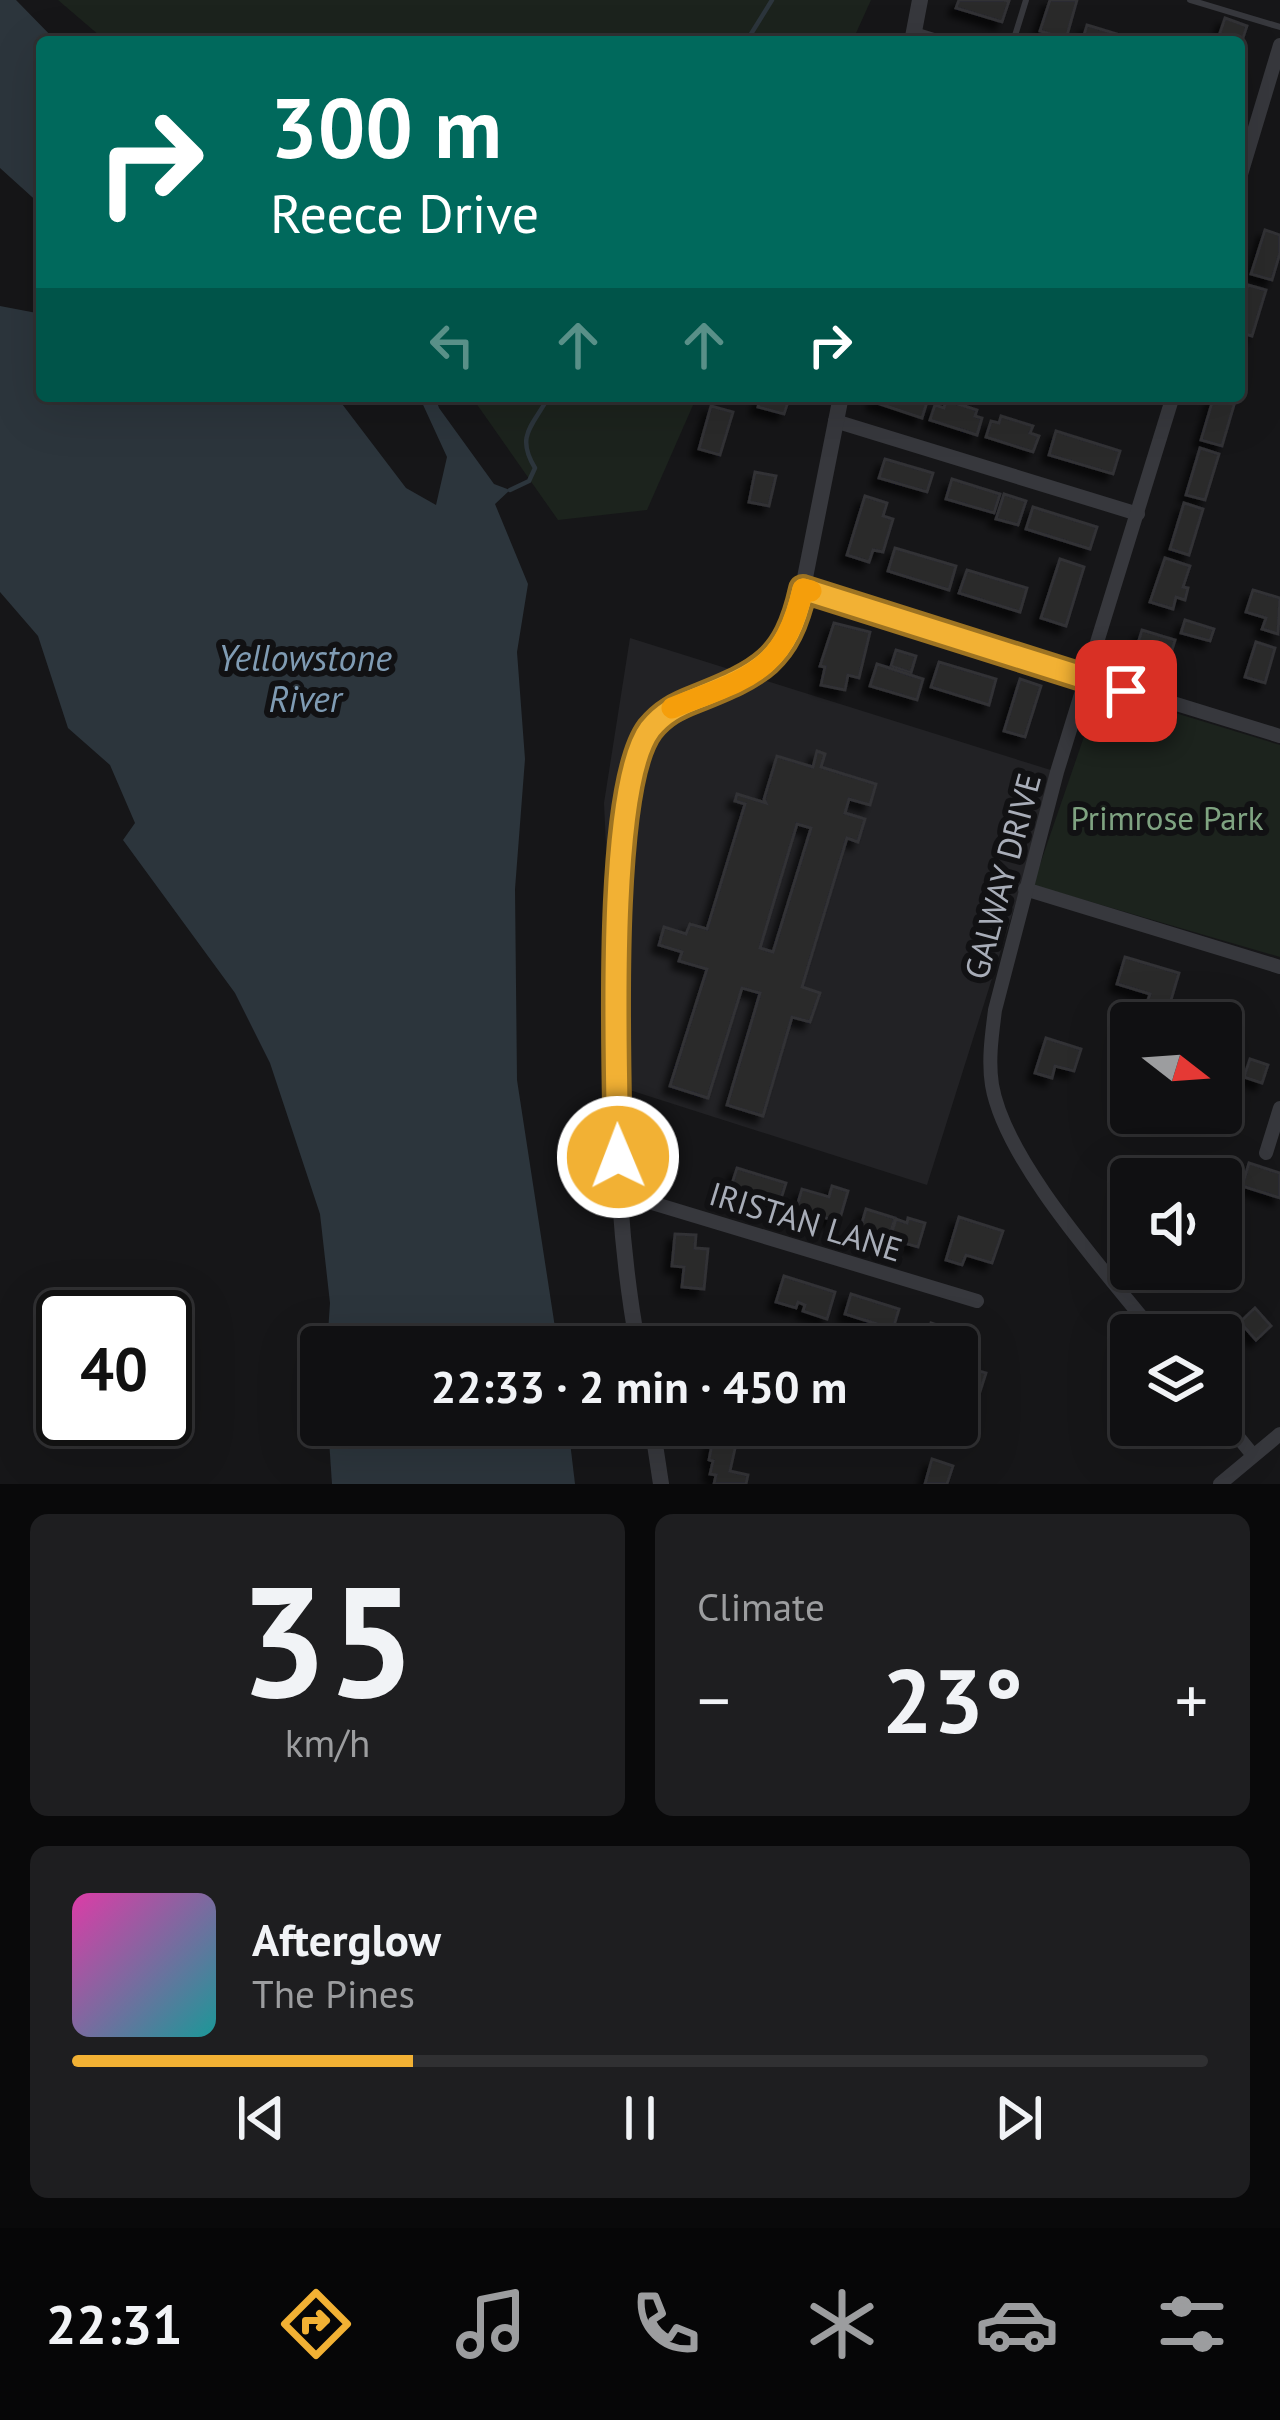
<!DOCTYPE html>
<meta charset="utf-8">
<style>
:root{--surface:#101012;--page:#1e1e20;--text:#f1f3f6;--muted:#9c9d9f;--line:#303032;--accent:#f2b134}
body{margin:0;font-family:"PT Sans",sans-serif;background:var(--page);color:var(--text);height:100vh;display:flex;flex-direction:column;font-size:45px;white-space:nowrap}
*{box-sizing:border-box;margin:0}
p{font-size:39px;color:var(--muted)}
.icon{flex:none;width:66px;height:66px;fill:none;stroke:currentColor;stroke-width:2;stroke-linecap:round;stroke-linejoin:round}
.map{position:relative;height:1484px;overflow:hidden}
.drawer{display:flex;flex-direction:column;gap:30px;padding:30px;background:#09090a;flex:1}
.drawer>*{flex:none}
.guide{position:absolute;left:36px;top:36px;width:1209px;height:366px;border-radius:12px;box-shadow:0 12px 48px #0002,0 0 0 3px var(--line);background:#00695c;color:#fff;overflow:hidden}
.needle{width:78px;rotate:107deg}
.tools{position:absolute;left:1110px;top:1002px;display:grid;gap:24px}
.tools a{display:grid;place-items:center;width:132px;height:132px;border-radius:12px;background:var(--surface);box-shadow:0 12px 48px #0002,0 0 0 3px var(--line);font-size:60px}
.speed{position:absolute;left:36px;top:1290px;display:flex;gap:24px;font-size:60px;font-weight:700;text-align:center}
.speed>*{display:grid;place-content:center;width:156px;height:156px;border-radius:50%;background:var(--surface);box-shadow:0 12px 48px #0002,0 0 0 3px var(--line);line-height:1}
.speed .limit{border:6px solid #111;border-radius:18px;background:#fff;color:#111}
.pin{position:absolute;display:grid;place-items:center;width:102px;height:102px;color:#fff;margin:-51px;border-radius:24px;box-shadow:0 6px 18px #0006}
.me{position:absolute;width:132px;margin:-66px;rotate:359deg;stroke-linejoin:round;filter:drop-shadow(0 0 9px #0008)}
.turn{display:flex;align-items:center;gap:42px;height:252px;padding:0 36px;font-size:54px}
.turn .icon{width:156px;height:156px;stroke-width:2.5}
.turn b{display:block;font-size:84px;line-height:102px}
.lanes{display:flex;align-items:center;height:114px;padding:0 36px;background:#0003;justify-content:center;gap:60px;direction:ltr}
.lanes .off{opacity:.35}
.big{font-size:90px;font-weight:800;line-height:1.1}
.drawer .card{flex:1;display:flex;flex-direction:column;justify-content:center;gap:18px;min-width:0;padding:0 42px;border-radius:18px;background:var(--page)}
.drawer .dial{align-items:center;gap:0}
.dial b{font-size:156px;line-height:1}
.song{display:flex;align-items:center;gap:36px}
.cover{width:144px;height:144px;border-radius:18px;background:linear-gradient(135deg,hsl(320 70% 55%),hsl(180 70% 35%))}
.played{height:12px;border-radius:6px;background:linear-gradient(90deg,var(--accent) 30%,var(--line) 30%)}
.keys{display:flex;justify-content:space-around;direction:ltr}
.heat{display:flex;justify-content:space-between;align-items:center;font-size:66px;direction:ltr}
.drawer .tiles{flex:1;display:grid;gap:30px;grid-template-columns:1fr 1fr}
.card:last-child{grid-column:span 2}
.trip{position:absolute;left:300px;top:1326px;width:678px;height:120px;border-radius:12px;background:var(--surface);box-shadow:0 12px 48px #0002,0 0 0 3px var(--line);font-weight:800;line-height:120px;text-align:center}
.dock{display:flex;height:192px;justify-content:space-around;align-items:center;background:#060607;color:var(--muted)}
.dock .icon{width:84px;height:84px}
.dock .current{color:var(--accent)}
.dock b{font-size:54px;color:var(--text)}
.map>svg:first-child{display:block}
.built{fill:#222225}
.green{fill:#1c231d}
.water{fill:#2c353c}
.lines{fill:none;stroke-linecap:round;stroke-linejoin:round}
.stream{stroke:#2c353c;stroke-width:4.5}
.building{fill:#29292c;stroke:#303034;stroke-width:3;fill-rule:evenodd;filter:url(#shadow)}
.service{stroke:#37383d;stroke-width:6}
.minor{stroke:#37383d;stroke-width:14}
.tertiary{stroke:#37383d;stroke-width:16}
.route-casing{stroke:#9d7322;stroke-width:30}
.route{stroke:#f2b134;stroke-width:21}
.slow{stroke:#f59e0b;stroke-width:21}
.labels{text-anchor:middle;dominant-baseline:central;stroke-width:12;stroke-linejoin:round;paint-order:stroke}
.park-label{font-size:33px;fill:#7fa381;stroke:#111113}
.street-label{font-size:33px;fill:#a8adb8;stroke:#111113}
.water-label{font-size:36px;font-style:italic;fill:#7f9bb3;stroke:#111113}
</style>
<div class="map">
<svg width="1280" height="1484" viewBox="0 0 1280 1484">
<defs>
<filter id="shadow"><feDropShadow dx="-7" dy="7" stdDeviation="3" flood-color="#0009"/></filter>
</defs>
<rect width="100%" height="100%" fill="#161618"/>
<path class="built" d="M630 638 1057 772 927 1185 617 1086 604 803Z"/>
<g class="green">
<path d="M58 0H871L852 42H107Z"/>
<path d="M471 396H697L647 510 558 520Z"/>
<path d="M1100 690 1280 745V957L1033 885Z"/>
</g>
<g class="water">
<path d="M0 0H16L57 42H42V206L0 168Z"/>
<path d="M0 306 42 314V396H336L406 488 436 505 447 457 419 396H435L439 408 494 484 510 490 495 504 528 584 517 652 525 759 515 889 517 1080 558 1347H327L330 1303 320 1214 270 1063 235 993 123 840 135 823 110 765 68 728 38 636 0 592Z"/>
<path d="M328 1425H568L575 1484H332Z"/>
</g>
<g class="lines">
<g class="stream">
<path d="M746 42 772 0"/>
<path d="M510 490 529 481 535 468C515 435 533 426 549 396"/>
</g>
</g>
<g class="building">
<path d="M959 0H1004L1009 1 1002 22 956 8Z"/>
<path d="M1050 0H1077L1066 39 1040 31Z"/>
<path d="M1225 18 1247 26 1239 50V42H1217Z"/>
<path d="M1087 25 1137 40V42H1082Z"/>
<path d="M1265 230 1280 235V253L1272 280 1251 274Z"/>
<path d="M1248 285 1266 290 1252 336 1239 332V315Z"/>
<path d="M761 396H790L784 414 758 407Z"/>
<path d="M876 396H919L927 402 922 418 874 402Z"/>
<path d="M1214 396 1236 398 1222 446 1201 440Z"/>
<path d="M946 400 977 410 975 416 982 418 977 435 930 420 935 405 944 408Z"/>
<path d="M711 406 733 412 720 455 699 449Z"/>
<path d="M1001 416 1033 426 1030 433 1039 436 1033 452 986 437 991 421 999 423Z"/>
<path d="M1056 431 1120 451 1113 474 1049 455Z"/>
<path d="M1200 448 1219 454 1205 500 1186 495Z"/>
<path d="M885 459 933 473 927 492 879 478Z"/>
<path d="M755 472 776 476 769 506 749 502Z"/>
<path d="M952 479 1000 494 994 513 946 499Z"/>
<path d="M1004 494 1026 501 1018 525 996 519Z"/>
<path d="M865 496 887 503 883 516 893 519 883 552 873 550 869 562 847 555Z"/>
<path d="M1184 503 1203 509 1189 555 1170 549Z"/>
<path d="M1033 507 1097 527 1090 549 1026 529Z"/>
<path d="M895 548 956 566 949 590 888 571Z"/>
<path d="M1165 558 1190 566 1183 587 1188 588 1185 600 1176 597 1173 609 1150 602Z"/>
<path d="M1060 559 1084 567 1066 626 1041 618Z"/>
<path d="M967 570 1027 588 1020 612 959 593Z"/>
<path d="M1253 590 1280 598 1278 634 1262 629 1266 618 1246 612Z"/>
<path d="M1185 620 1214 629 1210 641 1181 633Z"/>
<path d="M834 623 870 632 859 678 848 675 845 690 821 685 825 667 820 666Z"/>
<path d="M1142 630 1175 640 1169 660 1136 650Z"/>
<path d="M1256 642 1275 648 1265 683 1245 677Z"/>
<path d="M896 650 916 656 911 673 891 666Z"/>
<path d="M939 662 996 679 989 705 931 687Z"/>
<path d="M877 664 923 679 917 700 870 686Z"/>
<path d="M1020 679 1041 686 1025 737 1004 731Z"/>
<path d="M817 751 825 754 821 767 876 784 870 805 849 799 845 813 865 819 858 842 847 838 802 987 820 993 810 1022 792 1017 763 1116 727 1105 760 993 742 988 708 1098 670 1086 707 969 679 961 682 952 659 945 664 927 686 934 690 924 707 929 745 804 735 801 737 794 766 803 764 799 777 756 813 767ZM797 824 811 828 773 952 760 948Z"/>
<path d="M1125 957 1179 973 1168 1010 1147 1003 1150 994 1117 984Z"/>
<path d="M1046 1038 1081 1049 1074 1071 1055 1066 1052 1078 1035 1073Z"/>
<path d="M1250 1059 1268 1065 1262 1083 1244 1077Z"/>
<path d="M1249 1163 1280 1173V1198L1242 1186Z"/>
<path d="M737 1168 786 1183 780 1202 731 1187Z"/>
<path d="M832 1186 848 1191 839 1222 796 1209 802 1189 829 1197Z"/>
<path d="M866 1209 895 1218 889 1238 860 1230Z"/>
<path d="M959 1217 1003 1231 992 1263 966 1255 962 1265 946 1260Z"/>
<path d="M908 1218 925 1223 918 1247 890 1239 896 1219 907 1223Z"/>
<path d="M675 1234 696 1235 695 1248 708 1249 704 1289 682 1287 684 1267 672 1266Z"/>
<path d="M784 1276 835 1292 827 1319 803 1311 805 1305 798 1302 796 1308 776 1302Z"/>
<path d="M851 1294 899 1309 893 1329 845 1314Z"/>
<path d="M1255 1308 1271 1326 1256 1340 1240 1322Z"/>
<path d="M931 1323 954 1331 949 1347H903L907 1332 926 1338Z"/>
<path d="M965 1367 986 1373 975 1407 957 1401Z"/>
<path d="M713 1439 736 1444 730 1471 748 1475 746 1484H714L716 1475 710 1474 713 1461 709 1460Z"/>
<path d="M932 1459 953 1466 947 1484H925Z"/>
</g>
<g class="lines">
<g class="service">
<path d="M1190 0 1280 27"/>
<path d="M1013 42 1026 0"/>
</g>
<g class="minor">
<path d="M914 34 940 42"/>
<path d="M1239 181 1280 45"/>
<path d="M835 421 1138 514"/>
<path d="M803 589 1280 736"/>
<path d="M1025 889 1280 967"/>
<path d="M1266 1153 1280 1108"/>
<path d="M619 1193 977 1301"/>
<path d="M1156 1335C1107 1273 1005 1162 992 1085 988 1060 992 1034 995 1010L1057 772 1173 396"/>
<path d="M1221 1416 1252 1454"/>
<path d="M1220 1484 1280 1434"/>
</g>
<g class="tertiary">
<path d="M912 42 920 0"/>
<path d="M638 1347C611 1201 614 1050 620 902 623 848 617 780 648 733 674 695 722 698 757 672 776 658 785 643 796 623L841 396"/>
<path d="M652 1425 661 1484"/>
</g>
</g>
<g class="lines">
<g class="route-casing">
<path id="route" d="M618 1157C617 1072 605 789 650 729 663 713 677 706 695 699 760 673 787 661 803 589L1126 691"/>
</g>
<use href="#route" class="route"/>
<path class="slow" d="M672 708C746 678 783 675 803 589L811 591"/>
</g>
<g class="labels">
<g class="park-label">
<text x="1167" y="817">Primrose Park</text>
</g>
<g class="street-label">
<text transform="translate(1002 876) rotate(-75)">GALWAY DRIVE</text>
<text transform="translate(806 1221) rotate(17)">IRISTAN LANE</text>
</g>
<g class="water-label">
<text x="305" y="657">Yellowstone<tspan x="305" dy="41">River</tspan></text>
</g>
</g>
</svg>
<div class="tools">
<a><svg class="needle" viewBox="-14 -14 28 28"><path d="M0-13l5 13h-10z" fill="#e53935"/><path d="M0 13l5-13h-10z" fill="#9c9d9f"/></svg></a>
<a><svg class="icon" aria-label="sound" viewBox="0 0 24 24"><path d="M4 9h4l5-4v14l-5-4H4zM17 9q2 3 0 6"/></svg></a>
<a><svg class="icon" aria-label="layers" viewBox="0 0 24 24"><path d="M12 4l9 5-9 5-9-5zM3 14l9 5 9-5"/></svg></a>
</div>
<div class="speed"><div class="limit">40</div></div>
<div class="pin" style="left:1126px;top:691px;background:#d93025"><svg class="icon" aria-label="arrive" viewBox="0 0 24 24"><path d="M6 21V4h12l-3 4 3 4H6"/></svg></div>
<svg class="me" style="left:618px;top:1157px" viewBox="-20 -20 40 40"><circle r="17" fill="#f2b134" stroke="#fff" stroke-width="3"/><path d="M0-11L8 9 0 5-8 9z" fill="#fff"/></svg>
<div class="trip">22:33 · 2 min · 450 m</div>
<div class="guide">
<div class="turn"><svg class="icon" aria-label="right" viewBox="0 0 24 24"><path d="M7 20v-9h11M14 6l5 5-5 5"/></svg><div><b>300 m</b>Reece Drive</div></div>
<div class="lanes"><svg class="icon off" aria-label="left" viewBox="0 0 24 24"><path d="M17 20v-9H6M10 6l-5 5 5 5"/></svg><svg class="icon off" aria-label="ahead" viewBox="0 0 24 24"><path d="M12 20V5M6 11l6-6 6 6"/></svg><svg class="icon off" aria-label="ahead" viewBox="0 0 24 24"><path d="M12 20V5M6 11l6-6 6 6"/></svg><svg class="icon" aria-label="right" viewBox="0 0 24 24"><path d="M7 20v-9h11M14 6l5 5-5 5"/></svg></div>
</div>
</div>
<section class="drawer">
<div class="tiles">
<div class="card dial"><b>35</b><p>km/h</p></div>
<div class="card"><p>Climate</p>
<div class="heat"><a>−</a><b class="big">23°</b><a>+</a></div>
</div>
<div class="card">
<div class="song"><i class="cover"></i><div><b>Afterglow</b><p>The Pines</p></div></div>
<div class="played"></div>
<div class="keys"><svg class="icon" aria-label="previous" viewBox="0 0 24 24"><path d="M18 5L8 12l10 7zM5 5v14"/></svg><svg class="icon" aria-label="pause" viewBox="0 0 24 24"><path d="M8 5v14M16 5v14"/></svg><svg class="icon" aria-label="next" viewBox="0 0 24 24"><path d="M6 5l10 7-10 7zM19 5v14"/></svg></div>
</div>
</div>
</section>
<nav class="dock">
<b>22:31</b>
<svg class="icon current" aria-label="directions" viewBox="0 0 24 24"><path d="M12 3l9 9-9 9-9-9zM9 14v-3h6M13 9l2 2-2 2"/></svg>
<svg class="icon" aria-label="music" viewBox="0 0 24 24"><path d="M9 18V5l10-2v13"/><circle cx="6" cy="18" r="3"/><circle cx="16" cy="16" r="3"/></svg>
<svg class="icon" aria-label="phone" viewBox="0 0 24 24"><path d="M5 4h4l2 5-3 2q2 4 5 5l2-3 5 2v4C11 20 4 13 5 4z"/></svg>
<svg class="icon" aria-label="climate" viewBox="0 0 24 24"><path d="M12 3v18M4 7l16 10M4 17L20 7"/></svg>
<svg class="icon" aria-label="car" viewBox="0 0 24 24"><path d="M5 17H2v-5l4-1 3-4h7l3 4 3 1v5h-3M9 17h6M6 11h13"/><circle cx="7" cy="17" r="2"/><circle cx="17" cy="17" r="2"/></svg>
<svg class="icon" aria-label="filters" viewBox="0 0 24 24"><path d="M4 7h16M4 17h16"/><circle cx="9" cy="7" r="2"/><circle cx="15" cy="17" r="2"/></svg>
</nav>
